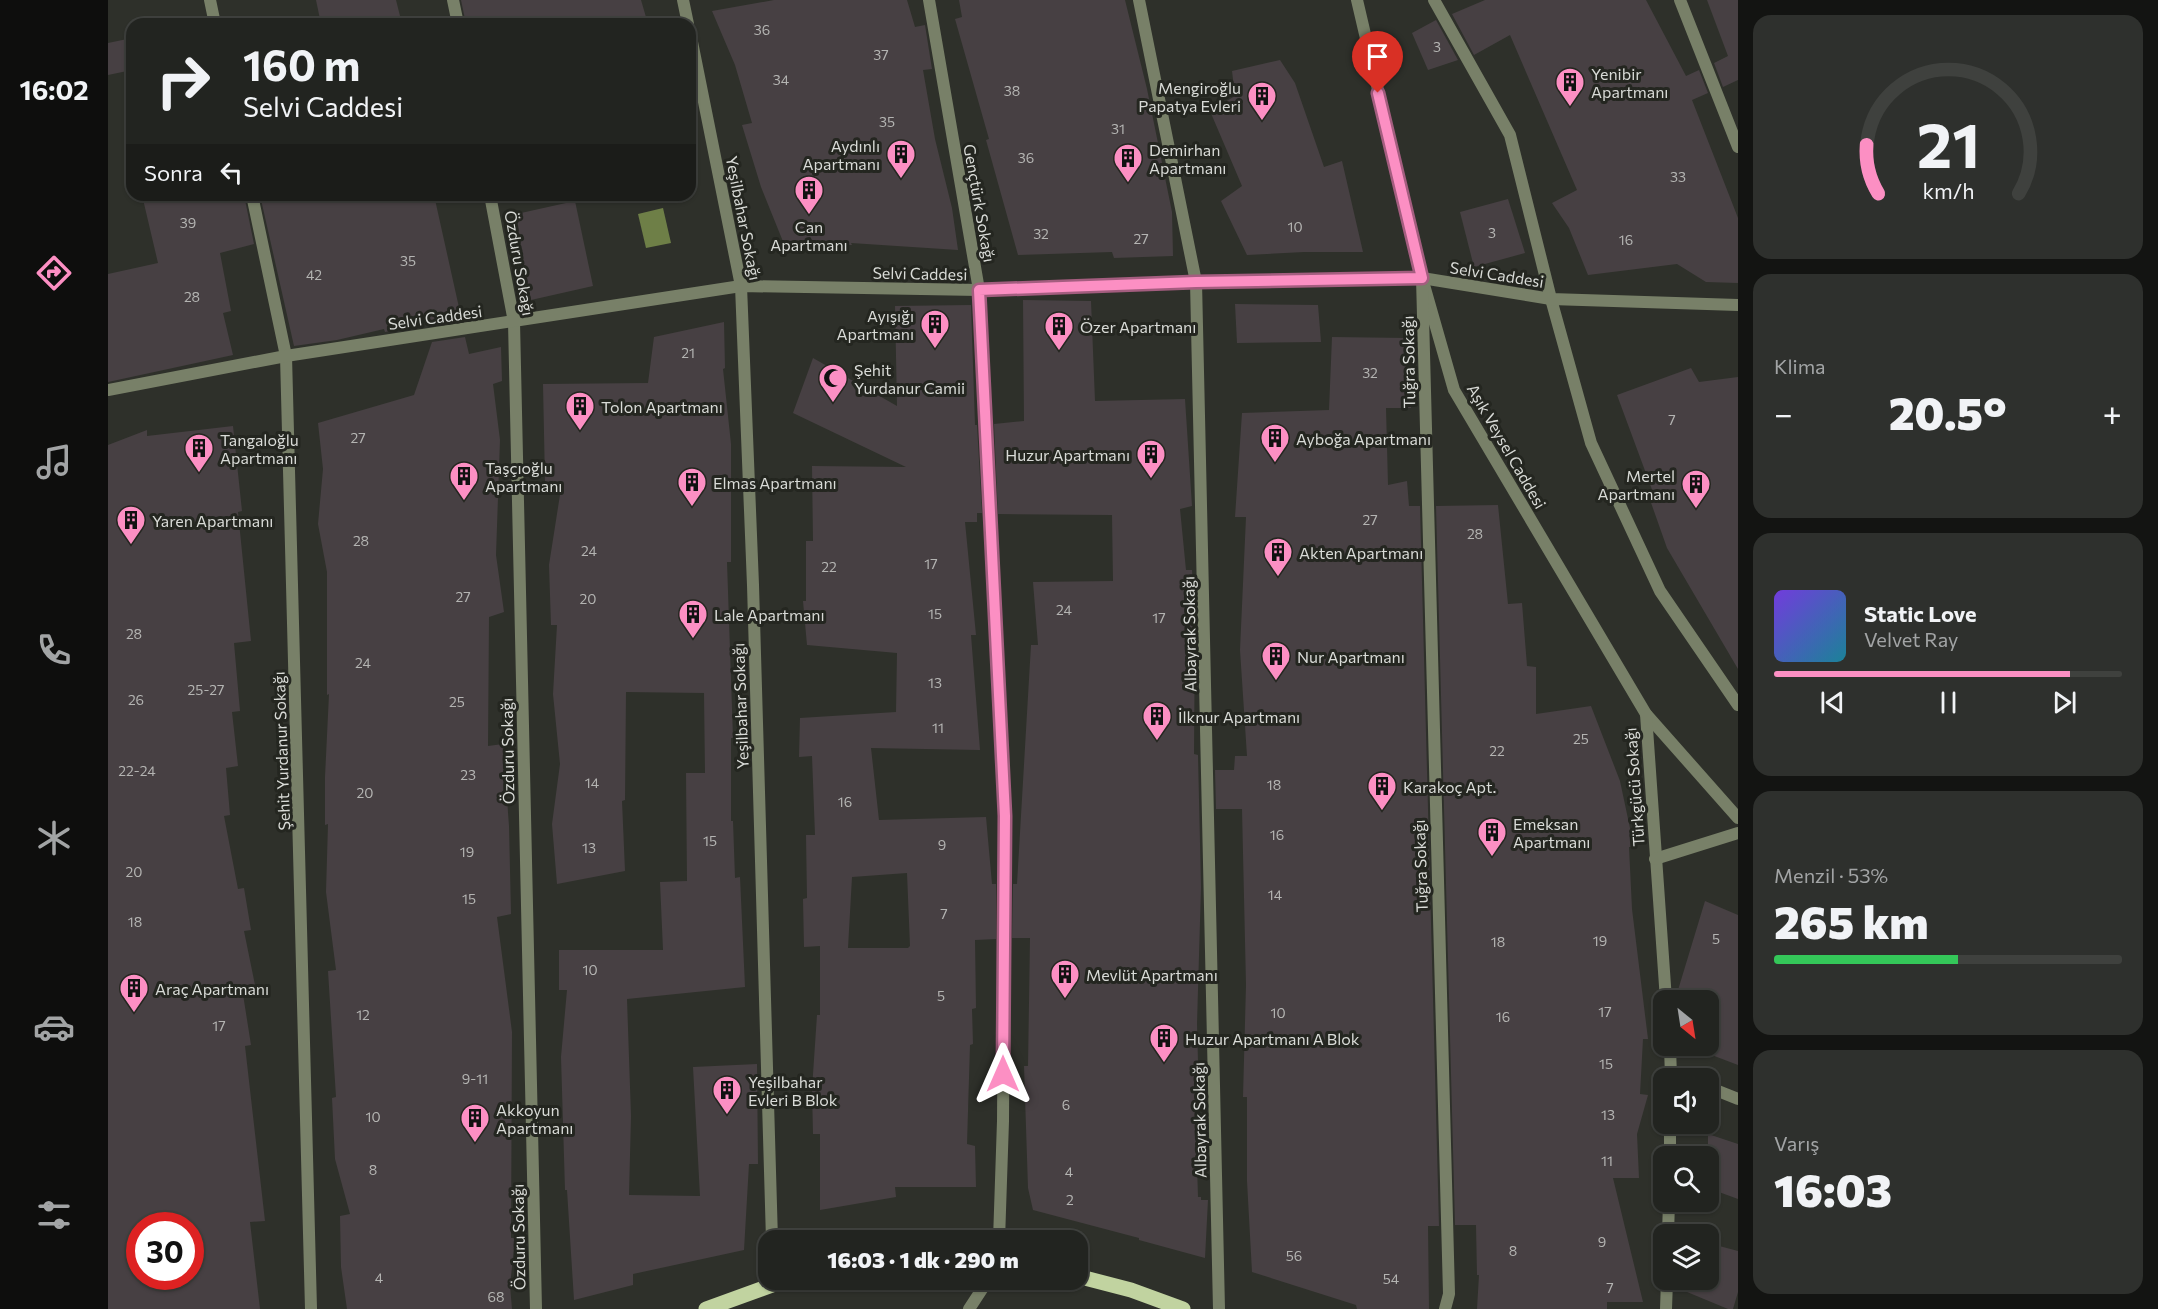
<!DOCTYPE html>
<html lang="tr">
<meta charset="utf-8">
<style>
:root{--surface:#222420;--page:#2e302d;--text:#f1f3f6;--muted:#a2a4a5;--line:#3f413e;--accent:#fc8fc3}
body{margin:0;font-family:Commissioner,sans-serif;background:var(--page);color:var(--text);height:100vh;display:flex;flex-direction:column;font-size:22px;white-space:nowrap}
*{box-sizing:border-box;margin:0}
p{font-size:20px;color:var(--muted)}
.icon{flex:none;width:33px;height:33px;fill:none;stroke:currentColor;stroke-width:2;stroke-linecap:round;stroke-linejoin:round}
.map{position:relative;flex:1;overflow:hidden}
.sheet{display:flex;flex-direction:column;gap:15px;padding:15px;background:#131412;width:420px}
.sheet>*{flex:none}
.guide{position:absolute;left:18px;top:18px;width:570px;height:183px;border-radius:18px;box-shadow:0 2px 4px #0004,0 0 0 2px var(--line);background:#222420;color:var(--text);overflow:hidden}
.needle{width:39px;rotate:150deg}
.buttons{position:absolute;left:1545px;top:990px;display:grid;gap:12px}
.buttons a{display:grid;place-items:center;width:66px;height:66px;border-radius:12px;background:var(--surface);box-shadow:0 2px 4px #0004,0 0 0 2px var(--line);font-size:30px}
.speed{position:absolute;left:18px;top:1212px;display:flex;gap:12px;font-size:30px;font-weight:700;text-align:center}
.speed>*{display:grid;place-content:center;width:78px;height:78px;border-radius:50%;background:var(--surface);box-shadow:0 2px 4px #0004,0 0 0 2px var(--line);line-height:1}
.speed .limit{border:9px solid #d22;background:#fff;color:#111}
.pin{position:absolute;display:grid;place-items:center;width:51px;height:51px;color:#fff;margin:-62px -26px;border-radius:50% 50% 50% 0;rotate:-45deg;box-shadow:0 0 6px #0007}
.pin .icon{rotate:45deg}
.me{position:absolute;width:66px;margin:-33px;rotate:0deg;stroke-linejoin:round;filter:drop-shadow(0 0 4px #0008)}
.turn{display:flex;align-items:center;gap:21px;height:126px;padding:0 18px;font-size:27px}
.turn .icon{width:78px;height:78px;stroke-width:2.5}
.turn b{display:block;font-size:42px;line-height:51px}
.then{display:flex;align-items:center;height:57px;padding:0 18px;background:#0003;gap:12px;font-size:22px}
.big{font-size:45px;font-weight:800;line-height:1.1}
.sheet .widget{flex:1;display:flex;flex-direction:column;justify-content:center;gap:9px;min-width:0;padding:0 21px;border-radius:18px;background:var(--page)}
.sheet .dial{align-items:center;gap:0}
.dial svg{height:156px;overflow:visible;fill:none;stroke:var(--line);stroke-width:7;stroke-linecap:round;text-anchor:middle}
.dial text{fill:var(--text);stroke:none}
.song{display:flex;align-items:center;gap:18px}
.cover{width:72px;height:72px;border-radius:9px;background:linear-gradient(135deg,hsl(260 70% 55%),hsl(190 70% 35%))}
.played{height:6px;border-radius:3px;background:linear-gradient(90deg,var(--accent) 85%,var(--line) 85%)}
.keys{display:flex;justify-content:space-around;direction:ltr}
.heat{display:flex;justify-content:space-between;align-items:center;font-size:33px;direction:ltr}
.charge{height:9px;border-radius:4px;background:linear-gradient(90deg,#34c759 53%,var(--line) 0)}
.trip{position:absolute;left:650px;top:1230px;width:330px;height:60px;border-radius:18px;background:var(--surface);box-shadow:0 2px 4px #0004,0 0 0 2px var(--line);font-weight:800;line-height:60px;text-align:center}
main{display:flex;flex:1;min-height:0}
.menu{display:flex;flex-direction:column;width:108px;justify-content:space-around;align-items:center;background:#0e0e0d;color:var(--muted)}
.menu .icon{width:42px;height:42px}
.menu .on{color:var(--accent)}
.menu b{font-size:27px;color:var(--text)}
.map>svg:first-child{display:block}
.water{fill:#6e7f47}
.building{fill:#474043;fill-rule:evenodd}
.lines{fill:none;stroke-linecap:round;stroke-linejoin:round}
.street{stroke:#788068;stroke-width:12}
.primary{stroke:#c1d3a0;stroke-width:15}
.route-casing{stroke:#a45d7f;stroke-width:15}
.route{stroke:#fc8fc3;stroke-width:10}
.labels{text-anchor:middle;dominant-baseline:central;stroke-width:6;stroke-linejoin:round;paint-order:stroke}
.number-label{font-size:14px;fill:#b4b4b2}
.poi-label{font-size:16px;fill:#d9dbd7;stroke:#242620;text-anchor:start}
.street-label{font-size:16px;fill:#d9dbd7;stroke:#242620}
</style>
<main>
<nav class="menu">
<b>16:02</b>
<svg class="icon on" aria-label="directions" viewBox="0 0 24 24"><path d="M12 3l9 9-9 9-9-9zM9 14v-3h6M13 9l2 2-2 2"/></svg>
<svg class="icon" aria-label="music" viewBox="0 0 24 24"><path d="M9 18V5l10-2v13"/><circle cx="6" cy="18" r="3"/><circle cx="16" cy="16" r="3"/></svg>
<svg class="icon" aria-label="phone" viewBox="0 0 24 24"><path d="M5 4h4l2 5-3 2q2 4 5 5l2-3 5 2v4C11 20 4 13 5 4z"/></svg>
<svg class="icon" aria-label="climate" viewBox="0 0 24 24"><path d="M12 3v18M4 7l16 10M4 17L20 7"/></svg>
<svg class="icon" aria-label="car" viewBox="0 0 24 24"><path d="M5 17H2v-5l4-1 3-4h7l3 4 3 1v5h-3M9 17h6M6 11h13"/><circle cx="7" cy="17" r="2"/><circle cx="17" cy="17" r="2"/></svg>
<svg class="icon" aria-label="filters" viewBox="0 0 24 24"><path d="M4 7h16M4 17h16"/><circle cx="9" cy="7" r="2"/><circle cx="15" cy="17" r="2"/></svg>
</nav>
<div class="map">
<svg width="1630" height="1309" viewBox="0 0 1630 1309">
<rect width="100%" height="100%" fill="#2e302a"/>
<path class="water" d="M555 208 563 243 538 248 530 214Z"/>
<g class="building">
<path d="M208 0H288L294 24H213Z"/>
<path d="M353 0H533L540 24H358Z"/>
<path d="M666 0H799L807 27 817 25 824 69 815 70 827 139 844 208 850 250 743 243 744 245 676 244 653 187 634 125 644 123 627 65 604 11Z"/>
<path d="M851 0H1017L1039 89 1064 212 1065 256 1006 258 1004 252 910 255 878 140 881 139 847 19 854 17Z"/>
<path d="M1377 0H1538L1578 76 1591 70 1600 93 1584 100 1630 218V283L1598 282 1569 264 1480 275 1461 228 1444 203 1469 190 1402 35 1366 55 1344 14Z"/>
<path d="M1599 0H1630V80L1615 87 1606 63 1620 56Z"/>
<path d="M1328 20 1350 60 1320 70 1304 33Z"/>
<path d="M24 38V70L0 75V43Z"/>
<path d="M1172 60 1187 83 1216 167 1234 161 1255 252H1196L1139 255 1113 201 1134 186 1102 111 1127 96 1124 71Z"/>
<path d="M34 195H136L146 244 112 253 123 311 115 313 125 355 0 382V274L50 263Z"/>
<path d="M152 195H326L354 321 330 324 331 321 277 332 276 329 229 340 186 346Z"/>
<path d="M1400 199 1417 253 1366 267 1352 212Z"/>
<path d="M467 201 485 286 423 300 404 215Z"/>
<path d="M915 300 983 301 987 401 1077 399 1084 506 1072 509 1078 570H1084L1087 618 1086 754 1090 755 1093 887 1089 1024 1091 1100H1087L1090 1197H1093V1200H1100L1097 1258 1031 1240V1238L925 1210 920 1188 916 1066H920L922 938H904L905 884H909L923 645H930L925 582 1005 581 1004 515 890 514 886 424 916 421Z"/>
<path d="M1127 304 1210 305 1213 342 1129 343Z"/>
<path d="M863 305 867 425H869L874 513H869V522H857L868 635H863L872 750 763 748 771 820 878 817 884 884H888V939L867 940 868 1008 864 1009 865 1044 862 1045 859 1144 867 1146 868 1187H787L788 1197 712 1210V1134H705L704 1089 709 1015H712V946L696 947 695 899 699 898 698 835H707L704 756 691 757 692 718 788 712 789 653 699 645 695 601H698V541H705L704 466 798 467 685 413 705 358 789 406 787 306ZM799 873 802 946 800 948H740L744 877Z"/>
<path d="M616 322 617 368 615 369 623 444V562H619L625 738H623V821H625L627 878 632 877 637 987 519 999 523 1116 521 1195 592 1196 585 1067 649 1064 650 1164H641L636 1250 525 1274V1285L466 1300 459 1190H457L453 1057 459 990H451V950H555L552 882 579 881 578 773H597L596 693 518 692 517 800 514 801 517 871 449 884 444 824 452 764 445 694 449 625H443L441 565 454 482H437L435 384 540 383 546 337Z"/>
<path d="M357 337 361 354 393 347 394 381 385 384 392 440 388 555 396 612 381 617 380 746 395 744 401 826 403 914 389 917 404 1032 403 1238H407L402 1286 404 1309H239L233 1267 232 1216 242 1214 227 1159 224 1098 228 1097 220 971 228 970 218 892 220 824 217 825V777L221 694 219 695V572L210 524 215 469 210 423 306 395 324 342Z"/>
<path d="M1224 337 1299 338 1303 408H1278L1280 485 1299 481 1301 506H1312L1331 1226H1320L1321 1309H1249L1248 1305 1144 1272 1139 1181V1097H1135L1138 985 1134 809H1108L1107 770H1126L1127 756H1139L1132 650 1138 517H1127L1134 413 1221 410Z"/>
<path d="M1583 368 1591 382 1630 377V669L1559 548 1541 497 1546 495 1509 395Z"/>
<path d="M125 426 134 511 130 512 143 641 126 643 132 711 124 712 130 766 118 768 122 815 116 816 130 889 136 888 143 930 136 931 147 985 134 988 143 1045 137 1046 157 1221 142 1222 152 1309H0V445L39 430V436ZM32 1226H82V1276H32Z"/>
<path d="M1390 505 1400 604 1414 603 1419 666 1428 667V714L1483 706 1512 781 1526 847H1521L1524 909 1540 1039H1535L1532 1094 1540 1095 1529 1134 1531 1178H1505L1535 1302H1499V1309H1369L1371 1275H1369L1368 1225H1347L1328 506Z"/>
<path d="M1597 901 1630 915V1065L1580 1046H1600V1000H1567Z"/>
<path d="M1600 1134 1630 1144V1199L1600 1188Z"/>
<path d="M1600 1243 1630 1251V1292L1625 1309H1620L1567 1287V1280H1600Z"/>
</g>
<g class="lines">
<g class="street">
<path d="M102 0 107 24"/>
<path d="M345 0 350 24"/>
<path d="M575 0 580 24"/>
<path d="M821 0 871 290 897 816 895 1121 891 1240"/>
<path d="M1031 0 1088 282 1111 1309"/>
<path d="M1249 0 1314 278 1346 390 1538 714 1630 818"/>
<path d="M1326 0 1402 135 1443 299 1483 443 1552 591 1630 705"/>
<path d="M1572 0 1630 147"/>
<path d="M582 32 633 286 645 585 664 1240"/>
<path d="M144 195 178 356 203 1309"/>
<path d="M382 195 406 322 428 1309"/>
<path d="M1314 278 1341 1294 1337 1309"/>
<path d="M0 390 178 356 633 286 871 290 1088 282 1314 278 1443 299 1630 305"/>
<path d="M1538 714 1558 1000"/>
<path d="M1547 859 1630 833"/>
<path d="M1562 1046 1563 1078"/>
<path d="M1564 1071 1580 1078"/>
<path d="M1600 1087 1630 1099"/>
<path d="M1562 1156V1124"/>
<path d="M1560 1234 1561 1202"/>
<path d="M861 1309 880 1280"/>
<path d="M1558 1309 1559 1280"/>
</g>
<g class="primary">
<path d="M969 1276 1023 1290 1075 1309"/>
<path d="M598 1309 678 1280"/>
</g>
</g>
<g class="lines">
<g class="route-casing">
<path id="route" d="M895 1074 897 816 871 290 1088 282 1314 278 1270 93"/>
</g>
<use href="#route" class="route"/>
</g>
<defs>
<g id="building-pin" transform="scale(1.5)"><path d="M0 17L-7.5 6A9.5 9.5 0 1 1 7.5 6Z" fill="#fc8fc3" stroke="#242620"/><path d="M-4-6H4V6H1V3H-1V6H-4ZM-2.5-4.3h1.7v1.8h-1.7ZM.8-4.3h1.7v1.8H.8ZM-2.5-1h1.7V.8h-1.7ZM.8-1h1.7V.8H.8Z" fill="#111"/></g>
<g id="mosque-pin" transform="scale(1.5)"><path d="M0 17L-7.5 6A9.5 9.5 0 1 1 7.5 6Z" fill="#fc8fc3" stroke="#242620"/><path d="M3.5-4.9A6 6 0 1 0 3.5 4.9A5 5 0 1 1 3.5-4.9Z" fill="#111"/></g>
</defs>
<g fill-rule="evenodd">
<use href="#building-pin" x="1462" y="82"/>
<use href="#building-pin" x="1154" y="96"/>
<use href="#building-pin" x="793" y="154"/>
<use href="#building-pin" x="1020" y="158"/>
<use href="#building-pin" x="701" y="190"/>
<use href="#building-pin" x="827" y="324"/>
<use href="#building-pin" x="951" y="326"/>
<use href="#mosque-pin" x="725" y="378"/>
<use href="#building-pin" x="472" y="406"/>
<use href="#building-pin" x="1167" y="438"/>
<use href="#building-pin" x="91" y="448"/>
<use href="#building-pin" x="1043" y="454"/>
<use href="#building-pin" x="356" y="476"/>
<use href="#building-pin" x="584" y="482"/>
<use href="#building-pin" x="1588" y="484"/>
<use href="#building-pin" x="23" y="520"/>
<use href="#building-pin" x="1170" y="552"/>
<use href="#building-pin" x="585" y="614"/>
<use href="#building-pin" x="1168" y="656"/>
<use href="#building-pin" x="1049" y="716"/>
<use href="#building-pin" x="1274" y="786"/>
<use href="#building-pin" x="1384" y="832"/>
<use href="#building-pin" x="957" y="974"/>
<use href="#building-pin" x="26" y="988"/>
<use href="#building-pin" x="1056" y="1038"/>
<use href="#building-pin" x="619" y="1090"/>
<use href="#building-pin" x="367" y="1118"/>
</g>
<g class="labels">
<g class="number-label">
<text x="654" y="29">36</text>
<text x="1329" y="46">3</text>
<text x="773" y="54">37</text>
<text x="673" y="79">34</text>
<text x="904" y="90">38</text>
<text x="779" y="121">35</text>
<text x="1010" y="128">31</text>
<text x="918" y="157">36</text>
<text x="1570" y="176">33</text>
<text x="80" y="222">39</text>
<text x="1187" y="226">10</text>
<text x="1384" y="232">3</text>
<text x="933" y="233">32</text>
<text x="1033" y="238">27</text>
<text x="1518" y="239">16</text>
<text x="300" y="260">35</text>
<text x="206" y="274">42</text>
<text x="84" y="296">28</text>
<text x="580" y="352">21</text>
<text x="1262" y="372">32</text>
<text x="1564" y="419">7</text>
<text x="250" y="437">27</text>
<text x="1262" y="519">27</text>
<text x="1367" y="533">28</text>
<text x="253" y="540">28</text>
<text x="481" y="550">24</text>
<text x="823" y="563">17</text>
<text x="721" y="566">22</text>
<text x="355" y="596">27</text>
<text x="480" y="598">20</text>
<text x="956" y="609">24</text>
<text x="827" y="613">15</text>
<text x="1051" y="617">17</text>
<text x="26" y="633">28</text>
<text x="255" y="662">24</text>
<text x="827" y="682">13</text>
<text x="98" y="689">25-27</text>
<text x="28" y="699">26</text>
<text x="349" y="701">25</text>
<text x="830" y="727">11</text>
<text x="1473" y="738">25</text>
<text x="1389" y="750">22</text>
<text x="29" y="770">22-24</text>
<text x="360" y="774">23</text>
<text x="484" y="782">14</text>
<text x="1166" y="784">18</text>
<text x="257" y="792">20</text>
<text x="737" y="801">16</text>
<text x="1169" y="834">16</text>
<text x="602" y="840">15</text>
<text x="834" y="844">9</text>
<text x="481" y="847">13</text>
<text x="359" y="851">19</text>
<text x="26" y="871">20</text>
<text x="1167" y="894">14</text>
<text x="361" y="898">15</text>
<text x="836" y="913">7</text>
<text x="27" y="921">18</text>
<text x="1608" y="938">5</text>
<text x="1492" y="940">19</text>
<text x="1390" y="941">18</text>
<text x="482" y="969">10</text>
<text x="833" y="995">5</text>
<text x="1497" y="1011">17</text>
<text x="1170" y="1012">10</text>
<text x="255" y="1014">12</text>
<text x="1395" y="1016">16</text>
<text x="111" y="1025">17</text>
<text x="1498" y="1063">15</text>
<text x="367" y="1078">9-11</text>
<text x="958" y="1104">6</text>
<text x="1500" y="1114">13</text>
<text x="265" y="1116">10</text>
<text x="1499" y="1160">11</text>
<text x="265" y="1169">8</text>
<text x="961" y="1171">4</text>
<text x="962" y="1199">2</text>
<text x="1494" y="1241">9</text>
<text x="1405" y="1250">8</text>
<text x="1186" y="1255">56</text>
<text x="271" y="1277">4</text>
<text x="1283" y="1278">54</text>
<text x="1502" y="1287">7</text>
<text x="388" y="1296">68</text>
</g>
<g class="poi-label">
<text x="1483" y="73">Yenibir<tspan x="1483" dy="18">Apartmanı</tspan></text>
<text x="1133" y="87" text-anchor="end">Mengiroğlu<tspan x="1133" dy="18">Papatya Evleri</tspan></text>
<text x="772" y="145" text-anchor="end">Aydınlı<tspan x="772" dy="18">Apartmanı</tspan></text>
<text x="1041" y="149">Demirhan<tspan x="1041" dy="18">Apartmanı</tspan></text>
<text x="701" y="226" text-anchor="middle">Can<tspan x="701" dy="18">Apartmanı</tspan></text>
<text x="806" y="315" text-anchor="end">Ayışığı<tspan x="806" dy="18">Apartmanı</tspan></text>
<text x="972" y="326">Özer Apartmanı</text>
<text x="746" y="369">Şehit<tspan x="746" dy="18">Yurdanur Camii</tspan></text>
<text x="493" y="406">Tolon Apartmanı</text>
<text x="1188" y="438">Ayboğa Apartmanı</text>
<text x="112" y="439">Tangaloğlu<tspan x="112" dy="18">Apartmanı</tspan></text>
<text x="1022" y="454" text-anchor="end">Huzur Apartmanı</text>
<text x="377" y="467">Taşçıoğlu<tspan x="377" dy="18">Apartmanı</tspan></text>
<text x="1567" y="475" text-anchor="end">Mertel<tspan x="1567" dy="18">Apartmanı</tspan></text>
<text x="605" y="482">Elmas Apartmanı</text>
<text x="44" y="520">Yaren Apartmanı</text>
<text x="1191" y="552">Akten Apartmanı</text>
<text x="606" y="614">Lale Apartmanı</text>
<text x="1189" y="656">Nur Apartmanı</text>
<text x="1070" y="716">İlknur Apartmanı</text>
<text x="1295" y="786">Karakoç Apt.</text>
<text x="1405" y="823">Emeksan<tspan x="1405" dy="18">Apartmanı</tspan></text>
<text x="978" y="974">Mevlüt Apartmanı</text>
<text x="47" y="988">Araç Apartmanı</text>
<text x="1077" y="1038">Huzur Apartmanı A Blok</text>
<text x="640" y="1081">Yeşilbahar<tspan x="640" dy="18">Evleri B Blok</tspan></text>
<text x="388" y="1109">Akkoyun<tspan x="388" dy="18">Apartmanı</tspan></text>
</g>
<g class="street-label">
<text transform="translate(872 203) rotate(80)">Gençtürk Sokağı</text>
<text transform="translate(636 218) rotate(79)">Yeşilbahar Sokağı</text>
<text transform="translate(412 263) rotate(80)">Özduru Sokağı</text>
<text transform="translate(812 273) rotate(1)">Selvi Caddesi</text>
<text transform="translate(1389 274) rotate(9)">Selvi Caddesi</text>
<text transform="translate(327 317) rotate(-8)">Selvi Caddesi</text>
<text transform="translate(1300 362) rotate(-91)">Tuğra Sokağı</text>
<text transform="translate(1399 446) rotate(60)">Aşık Veysel Caddesi</text>
<text transform="translate(1081 634) rotate(-91)">Albayrak Sokağı</text>
<text transform="translate(632 706) rotate(-92)">Yeşilbahar Sokağı</text>
<text transform="translate(173 751) rotate(-92)">Şehit Yurdanur Sokağı</text>
<text transform="translate(399 751) rotate(-91)">Özduru Sokağı</text>
<text transform="translate(1526 787) rotate(-94)">Türkgücü Sokağı</text>
<text transform="translate(1312 866) rotate(-92)">Tuğra Sokağı</text>
<text transform="translate(1091 1120) rotate(-91)">Albayrak Sokağı</text>
<text transform="translate(410 1237) rotate(-91)">Özduru Sokağı</text>
</g>
</g>
</svg>
<div class="buttons">
<a><svg class="needle" viewBox="-14 -14 28 28"><path d="M0-13l5 13h-10z" fill="#e53935"/><path d="M0 13l5-13h-10z" fill="#a2a4a5"/></svg></a>
<a><svg class="icon" aria-label="sound" viewBox="0 0 24 24"><path d="M4 9h4l5-4v14l-5-4H4zM17 9q2 3 0 6"/></svg></a>
<a><svg class="icon" aria-label="search" viewBox="0 0 24 24"><circle cx="10" cy="10" r="6"/><path d="M15 15l6 6"/></svg></a>
<a><svg class="icon" aria-label="layers" viewBox="0 0 24 24"><path d="M12 4l9 5-9 5-9-5zM3 14l9 5 9-5"/></svg></a>
</div>
<div class="speed"><div class="limit">30</div></div>
<div class="pin" style="left:1270px;top:93px;background:#d93025"><svg class="icon" aria-label="arrive" viewBox="0 0 24 24"><path d="M6 21V4h12l-3 4 3 4H6"/></svg></div>
<svg class="me" style="left:895px;top:1074px" viewBox="-20 -20 40 40"><path d="M0-17L14 15 0 8-14 15z" fill="#fc8fc3" stroke="#fff" stroke-width="4"/></svg>
<div class="trip">16:03 · 1 dk · 290 m</div>
<div class="guide">
<div class="turn"><svg class="icon" aria-label="right" viewBox="0 0 24 24"><path d="M7 20v-9h11M14 6l5 5-5 5"/></svg><div><b>160 m</b>Selvi Caddesi</div></div>
<div class="then">Sonra<svg class="icon" aria-label="left" viewBox="0 0 24 24"><path d="M17 20v-9H6M10 6l-5 5 5 5"/></svg></div>
</div>
</div>
<section class="sheet">
<div class="widget dial"><svg viewBox="0 0 100 80">
<path d="M14 69A42 42 0 1 1 86 69"/>
<path d="M14 69A42 42 0 0 1 8 44" stroke="#fc8fc3"/>
<text x="50" y="56" font-size="32" font-weight="700">21</text>
<text x="50" y="72" font-size="11">km/h</text>
</svg></div>
<div class="widget"><p>Klima</p>
<div class="heat"><a>−</a><b class="big">20.5°</b><a>+</a></div>
</div>
<div class="widget">
<div class="song"><i class="cover"></i><div><b>Static Love</b><p>Velvet Ray</p></div></div>
<div class="played"></div>
<div class="keys"><svg class="icon" aria-label="previous" viewBox="0 0 24 24"><path d="M18 5L8 12l10 7zM5 5v14"/></svg><svg class="icon" aria-label="pause" viewBox="0 0 24 24"><path d="M8 5v14M16 5v14"/></svg><svg class="icon" aria-label="next" viewBox="0 0 24 24"><path d="M6 5l10 7-10 7zM19 5v14"/></svg></div>
</div>
<div class="widget"><p>Menzil · 53%</p><b class="big">265 km</b><div class="charge"></div></div>
<div class="widget"><p>Varış</p><b class="big">16:03</b></div>
</section>
</main>
